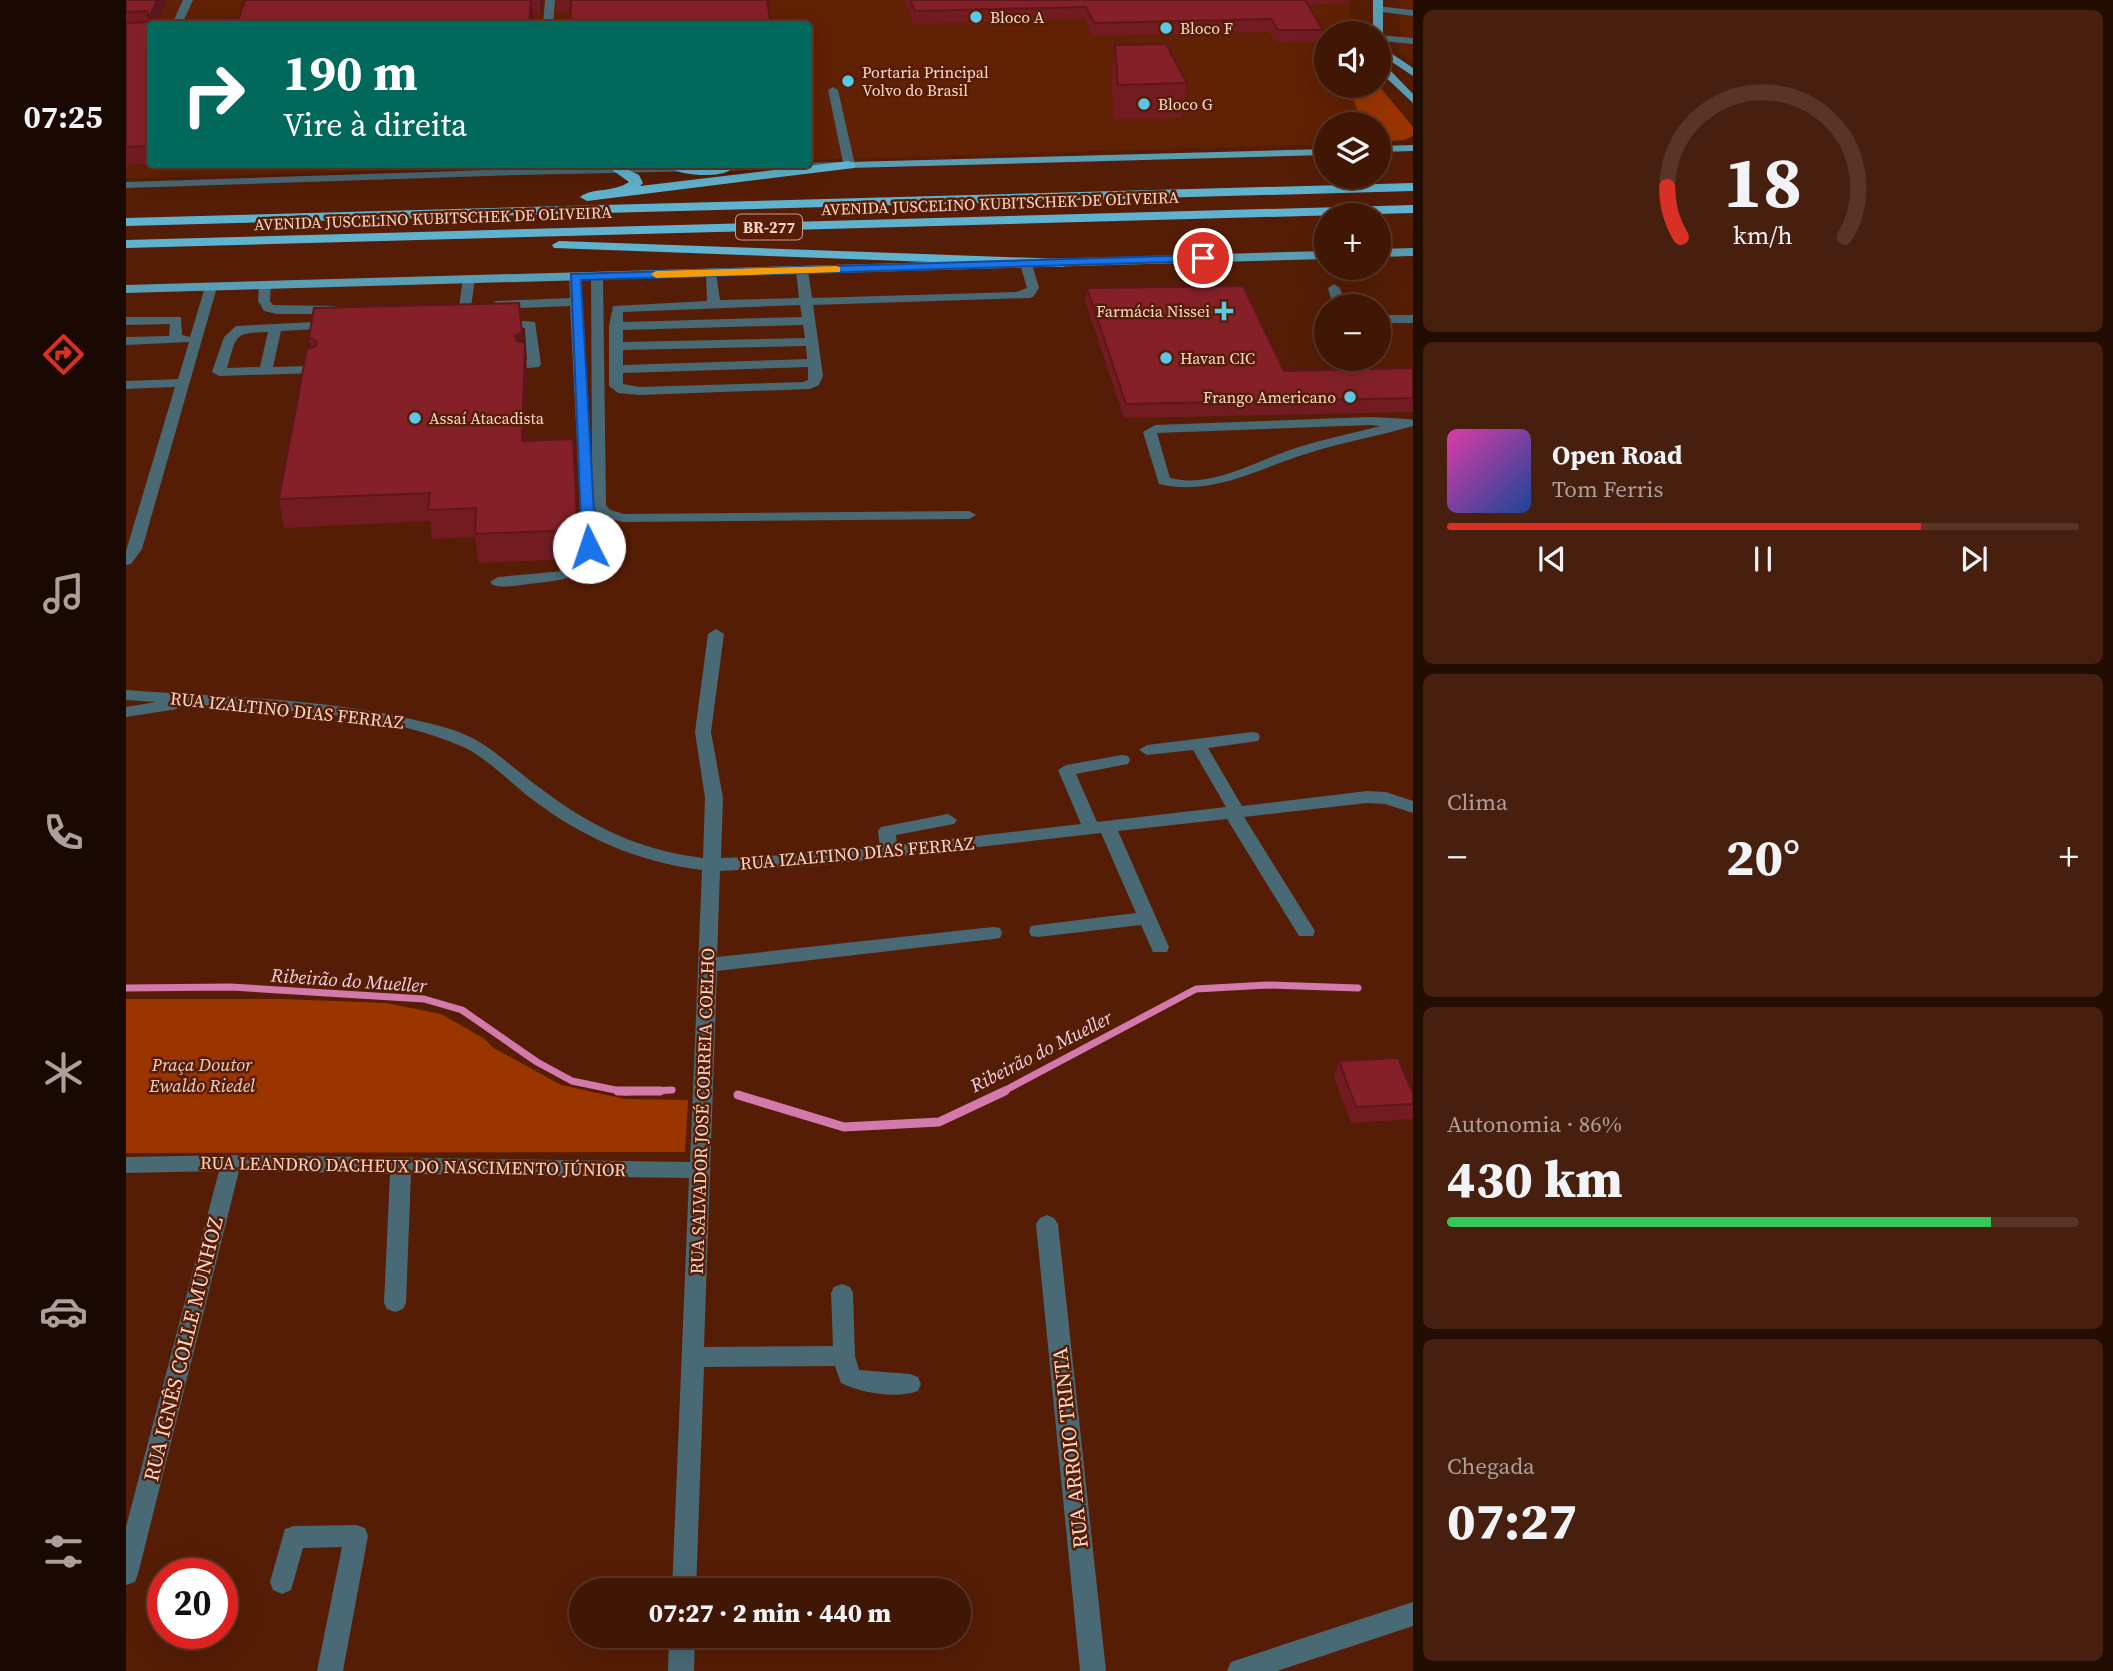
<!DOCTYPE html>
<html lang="pt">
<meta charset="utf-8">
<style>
:root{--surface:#401604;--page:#471f0e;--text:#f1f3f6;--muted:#ae9f9a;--line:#593526;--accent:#d93025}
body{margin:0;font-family:"Source Serif 4",serif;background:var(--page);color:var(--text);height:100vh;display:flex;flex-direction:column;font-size:26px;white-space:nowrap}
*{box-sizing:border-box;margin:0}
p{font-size:23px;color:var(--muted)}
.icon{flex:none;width:38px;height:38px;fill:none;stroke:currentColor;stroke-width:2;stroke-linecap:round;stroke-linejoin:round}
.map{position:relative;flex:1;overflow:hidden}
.drawer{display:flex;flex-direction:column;gap:10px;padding:10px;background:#230c02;width:700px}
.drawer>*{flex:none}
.guide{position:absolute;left:21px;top:21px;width:665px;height:147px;border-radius:7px;box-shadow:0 7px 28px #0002,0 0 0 2px var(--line);background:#00695c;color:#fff;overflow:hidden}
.controls{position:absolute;left:1188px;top:21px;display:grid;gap:14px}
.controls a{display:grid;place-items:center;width:77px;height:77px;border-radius:50%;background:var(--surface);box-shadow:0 7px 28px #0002,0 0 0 2px var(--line);font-size:35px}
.speed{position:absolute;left:21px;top:1558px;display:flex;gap:14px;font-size:35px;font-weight:700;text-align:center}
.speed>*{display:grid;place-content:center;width:91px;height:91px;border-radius:50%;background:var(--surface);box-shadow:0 7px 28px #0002,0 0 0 2px var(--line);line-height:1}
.speed .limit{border:10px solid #d22;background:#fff;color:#111}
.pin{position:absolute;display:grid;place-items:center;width:60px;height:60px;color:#fff;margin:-30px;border:4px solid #fff;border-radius:50%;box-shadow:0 2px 7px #0007}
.me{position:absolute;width:77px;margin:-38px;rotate:356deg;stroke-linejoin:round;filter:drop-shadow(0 0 5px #0008)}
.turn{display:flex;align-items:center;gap:24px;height:147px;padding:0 21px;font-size:32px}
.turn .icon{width:91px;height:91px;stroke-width:2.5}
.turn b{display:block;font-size:49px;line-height:60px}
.big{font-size:52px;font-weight:800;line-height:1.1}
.drawer .tile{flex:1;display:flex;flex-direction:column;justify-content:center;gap:10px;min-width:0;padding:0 24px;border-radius:10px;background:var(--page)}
.drawer .dial{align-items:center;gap:0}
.dial svg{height:182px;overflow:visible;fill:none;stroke:var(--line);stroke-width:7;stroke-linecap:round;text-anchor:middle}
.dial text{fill:var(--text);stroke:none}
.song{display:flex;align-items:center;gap:21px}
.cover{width:84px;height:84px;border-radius:10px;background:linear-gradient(135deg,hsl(320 70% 55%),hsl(220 70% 35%))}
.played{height:7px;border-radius:4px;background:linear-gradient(90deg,var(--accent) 75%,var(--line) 75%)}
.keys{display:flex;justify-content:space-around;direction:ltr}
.heat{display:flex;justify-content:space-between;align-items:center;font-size:38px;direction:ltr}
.charge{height:10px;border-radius:5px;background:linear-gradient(90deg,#34c759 86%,var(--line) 0)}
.trip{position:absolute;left:443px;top:1578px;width:402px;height:70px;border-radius:35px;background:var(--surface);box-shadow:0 7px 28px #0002,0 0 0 2px var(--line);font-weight:800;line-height:70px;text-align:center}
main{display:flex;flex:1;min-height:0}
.tabs{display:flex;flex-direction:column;width:126px;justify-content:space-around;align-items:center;background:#1a0902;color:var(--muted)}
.tabs .icon{width:49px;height:49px}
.tabs .selected{color:var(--accent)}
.tabs b{font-size:32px;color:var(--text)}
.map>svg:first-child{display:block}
.built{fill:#612104}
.green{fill:#9a3500}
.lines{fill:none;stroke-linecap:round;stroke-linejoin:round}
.stream-far1{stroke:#d379ab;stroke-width:7}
.stream{stroke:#d379ab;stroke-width:9}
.minor{fill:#496974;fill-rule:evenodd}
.major{fill:#5a9eb5;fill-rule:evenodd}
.highway{fill:#60b3ce;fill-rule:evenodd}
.wall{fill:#721c22}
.shaded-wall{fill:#5d161c}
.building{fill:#852028;stroke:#5d161c;stroke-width:2}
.route{fill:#1a73e8;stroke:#114b97;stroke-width:2}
.slow{fill:#f59e0b}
.poi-dot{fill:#5dc7e8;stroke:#551d05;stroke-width:2.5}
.labels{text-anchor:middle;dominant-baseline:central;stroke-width:5;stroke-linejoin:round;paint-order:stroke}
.far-poi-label{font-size:16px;fill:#fad6c8;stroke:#551d05;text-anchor:start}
.far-street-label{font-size:16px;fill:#fad6c8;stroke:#551d05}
.shield{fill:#551d05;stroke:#c89e8e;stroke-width:2}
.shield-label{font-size:16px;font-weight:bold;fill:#fad6c8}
.street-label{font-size:18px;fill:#fad6c8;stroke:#551d05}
.park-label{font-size:18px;font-style:italic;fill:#f0cfc3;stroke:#551d05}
.water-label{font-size:19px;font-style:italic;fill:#f0d2e4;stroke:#551d05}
.near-street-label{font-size:21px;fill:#fad6c8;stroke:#551d05}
</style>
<main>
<nav class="tabs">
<b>07:25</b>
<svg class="icon selected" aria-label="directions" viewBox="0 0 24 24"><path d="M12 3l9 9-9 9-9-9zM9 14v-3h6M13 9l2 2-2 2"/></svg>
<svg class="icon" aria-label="music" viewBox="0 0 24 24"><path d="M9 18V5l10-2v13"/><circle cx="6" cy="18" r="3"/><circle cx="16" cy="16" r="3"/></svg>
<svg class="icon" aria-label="phone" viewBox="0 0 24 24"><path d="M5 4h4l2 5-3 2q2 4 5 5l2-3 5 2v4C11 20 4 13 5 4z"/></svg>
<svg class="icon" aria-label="climate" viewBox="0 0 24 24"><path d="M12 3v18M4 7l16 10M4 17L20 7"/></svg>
<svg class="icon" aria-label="car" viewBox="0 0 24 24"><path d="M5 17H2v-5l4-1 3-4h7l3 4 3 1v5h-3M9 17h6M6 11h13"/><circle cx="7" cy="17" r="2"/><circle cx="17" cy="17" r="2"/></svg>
<svg class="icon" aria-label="filters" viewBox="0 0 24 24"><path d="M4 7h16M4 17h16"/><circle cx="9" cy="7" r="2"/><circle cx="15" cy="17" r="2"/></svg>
</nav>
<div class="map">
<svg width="1287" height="1671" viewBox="0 0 1287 1671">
<rect width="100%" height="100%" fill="#551d05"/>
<g class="built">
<path d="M0 0H1115L1122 8 1223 3V33H1200V86H1223L1236 124H1200V144L683 160 682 24H24V164L487 165 0 178Z"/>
<path d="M1274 0H1287V63L1273 52Z"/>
</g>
<g class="green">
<path d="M1223 86H1253L1287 127V136L1278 140 1253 142V124H1236Z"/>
<path d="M0 999H154L260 1003 315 1014 359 1039 366 1047 435 1085 499 1099 562 1100 559 1152 0 1153Z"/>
</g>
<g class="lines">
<g class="stream-far1">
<path d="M0 988 105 987 298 999 336 1010 411 1062 446 1081 499 1092 546 1090"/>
<path d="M876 1092 1070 989 1141 985 1232 988"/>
</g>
<g class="stream">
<path d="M492 1091H534"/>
<path d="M612 1095 718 1127 813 1122 879 1091"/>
</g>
<g class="minor">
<path d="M57 0H67L56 24H46Z"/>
<path d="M419 0H429L427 24H417Z"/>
<path d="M1251 6 1287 10V16L1248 11V7Z"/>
<path d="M1253 35 1287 38V44L1253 41Z"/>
<path d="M707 87 712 90 729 165 723 168 392 175 0 188V182L392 169 717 162 702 90Z"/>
<path d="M900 260 906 264 913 288 907 297 903 298 687 305 697 376 693 385 684 389 513 395 492 393 483 386V326L487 306 581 301 580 270 590 273 594 300 673 298 670 270 676 266 682 270 686 298 890 292 901 288 894 264ZM674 305 676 317 497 322V312ZM677 325 679 338 497 342V330ZM680 346 681 359 497 365V350ZM682 367V380L677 382 513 387 497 384V373Z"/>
<path d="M471 272 477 276 480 505 484 510 498 514 843 511 850 515 843 519 497 522 474 516 468 508C471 565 470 577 411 583 397 584 380 589 367 585L364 582 372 577 438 571 449 563 456 547 444 306 370 309 364 305 370 301 444 298 443 277 449 273 455 277 466 463 465 276Z"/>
<path d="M343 275 349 279 345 307 339 311 333 307 337 279Z"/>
<path d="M139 281 145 285 144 301 147 305 209 306 215 310 209 314H151L138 311 132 301 133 285Z"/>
<path d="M85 283 91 287 16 549 5 564 0 565V551L49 387 0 389V381L52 379 63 342 0 345V337L43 336 44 324 0 325V317H55L56 335 64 337 79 287Z"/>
<path d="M1208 284 1214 288 1219 306H1207L1202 288Z"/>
<rect x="1253" y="315" width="34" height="8"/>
<path d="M374 319 409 322 415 364 413 367 401 368 394 364 401 360 399 328 370 326 368 323Z"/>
<path d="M209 321 213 322V328L155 331 147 367 186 366 193 370 191 373 93 376 86 372 98 337 110 326ZM142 332 134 367 101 368C111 336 106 333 142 332Z"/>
<path d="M1245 417 1282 419 1287 420V426C1253 436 1217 442 1183 453 1133 468 1086 497 1033 484L1017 432 1029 425ZM1245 425 1255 426C1227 433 1198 439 1170 448 1131 460 1086 489 1044 478L1031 433Z"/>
<path d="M590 629 598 634 585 732 597 798 595 858 688 854 754 847 752 831 755 827 822 814 831 820 828 824 770 835 771 845 955 824 932 770 940 765 996 755 1002 756 1004 760 1002 764 950 774 971 822 1100 807 1067 750 1021 755 1013 750 1021 745 1126 732 1132 733 1134 737 1132 741 1082 748 1116 806 1241 791 1260 792 1287 801V813L1259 804 1241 803 1118 817 1189 931 1187 936H1173L1101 819 992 831 1043 947 1041 952H1027L1015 925 912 937 905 936 903 931 905 926 912 925 1010 913 975 833 688 866 594 871 591 957 867 927 874 928 876 933 874 938 867 939 591 971 578 1347 707 1346 705 1293 708 1287 716 1284 724 1287 727 1293 729 1356 733 1370 784 1374 792 1377 795 1384 792 1391C769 1399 736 1393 715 1383L709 1366 578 1367 570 1591H546L563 1178 285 1174 280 1303 277 1309 269 1312 261 1309 258 1303 264 1174 113 1171 12 1574 9 1582 0 1585V1527L93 1171 0 1173V1157L105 1155 564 1162 576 870C511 862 455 837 403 797 383 781 357 755 335 746 254 710 140 710 52 704L51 709 45 710 0 717V707L30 702 0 700V690C95 697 192 698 285 719 306 724 331 729 350 740 371 752 390 770 410 785 462 825 511 850 577 858L579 798 569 732 582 634Z"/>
<path d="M921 1215 928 1218 932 1224 980 1671H954L910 1224 914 1218Z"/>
<path d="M230 1525 239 1528 242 1536 217 1671H191L216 1547 177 1548 165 1590 156 1594 147 1590 144 1582 159 1529 168 1526Z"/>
<path d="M1287 1602V1626L1151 1671H1101L1105 1662 1114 1659Z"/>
<path d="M543 1636H569L568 1671H542Z"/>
</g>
<g class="major">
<path d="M1247 0H1257V33L1253 36V33H1247Z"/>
<path d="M1253 45 1287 68V76L1260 58 1261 67 1287 94V103L1253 71Z"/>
<path d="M1287 145V151L1253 152V146Z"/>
<path d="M1200 149V155L723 168 717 165 723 162Z"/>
<path d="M1287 248V256L1253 257V249Z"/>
<path d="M1200 251V259L0 293V285Z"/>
</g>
<g class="highway">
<path d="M723 161 730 165 728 168 461 201 454 197C467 187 487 193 503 182L485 169 492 165 513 175 517 183 514 186Z"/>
<path d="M550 164 597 166 604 170C594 178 555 176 545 168Z"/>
<path d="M1287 183V191L0 226V218Z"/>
<path d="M1287 205V213L0 248V240Z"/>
<path d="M433 241 937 259 944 263 937 267 428 248 426 245Z"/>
</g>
</g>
<g class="wall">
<path d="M0 0H41L32 21 113 18 119 0H418L415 13H407L406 24H24V164L0 165Z"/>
<path d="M430 0H641L431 13Z"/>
<path d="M778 0H1224L1223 3 1182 5 1197 30 1195 42H1150L1143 32 966 36 959 19 788 24Z"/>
<path d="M989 45 1061 83 1056 118 988 119 985 79Z"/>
<path d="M961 288 1158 371 1287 368V412L998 418 959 301Z"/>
<path d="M393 303 397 343 401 370 399 441 449 467 453 547 448 559 352 563 349 537 306 539 304 521 158 528 153 499 185 348 183 337Z"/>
<path d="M1213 1061 1287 1094V1116L1286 1119 1225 1123 1208 1077Z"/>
</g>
<g class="shaded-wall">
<path d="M31 0H41L31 24H25L23 18Z"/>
<path d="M405 0 407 13 406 24H403Z"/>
<path d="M414 0H418L415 13Z"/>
<path d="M396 332 398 357 399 343 401 370 398 469 389 336Z"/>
<path d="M447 439 453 547 448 559 446 530Z"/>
</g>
<g class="building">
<path d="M0 0H31L23 18 21 11 0 12Z"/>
<path d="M119 0H405L403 24H24V146L0 147V23L113 18Z"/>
<path d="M445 0H641L645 24H444Z"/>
<path d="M784 0H1179L1197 30H1152L1145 19 968 23 960 7 789 11Z"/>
<path d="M1040 44 1061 83 992 85 989 45Z"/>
<path d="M1117 286 1158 371 1287 368V398L1000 404 961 288Z"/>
<path d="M393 303 396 332 389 336 391 341 399 343 396 441 447 439 451 518 446 530 349 534 350 508 302 510 304 493 153 499 181 349 189 347 191 342 183 337 188 308Z"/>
<path d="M1272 1058 1287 1094V1104L1230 1107 1213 1061Z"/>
</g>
<path class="route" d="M1077 255 1082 258 1080 261 455 280 470 547 463 551 456 547 445 274Z"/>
<path class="slow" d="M710 266 714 267V272L530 278 525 274 530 271Z"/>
<g class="poi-dot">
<circle cx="850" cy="17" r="7"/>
<circle cx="1040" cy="28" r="7"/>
<circle cx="722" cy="81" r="7"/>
<circle cx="1018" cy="104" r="7"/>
<path d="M1094.5 300.5h7v7h7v7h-7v7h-7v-7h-7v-7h7z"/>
<circle cx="1040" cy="358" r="7"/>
<circle cx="1224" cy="397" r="7"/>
<circle cx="289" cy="418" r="7"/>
</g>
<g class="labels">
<g class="far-poi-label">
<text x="864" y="17">Bloco A</text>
<text x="1054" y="28">Bloco F</text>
<text x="736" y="72">Portaria Principal<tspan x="736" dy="18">Volvo do Brasil</tspan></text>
<text x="1032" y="104">Bloco G</text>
<text x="1084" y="311" text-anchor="end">Farmácia Nissei</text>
<text x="1054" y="358">Havan CIC</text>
<text x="1210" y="397" text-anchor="end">Frango Americano</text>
<text x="303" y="418">Assaí Atacadista</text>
</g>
<g class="far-street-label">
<text transform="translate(874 203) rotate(-2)">AVENIDA JUSCELINO KUBITSCHEK DE OLIVEIRA</text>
<text transform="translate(307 218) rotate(-2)">AVENIDA JUSCELINO KUBITSCHEK DE OLIVEIRA</text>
</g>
<rect class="shield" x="610" y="214.5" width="66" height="25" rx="5"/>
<g class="shield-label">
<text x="643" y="227">BR-277</text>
</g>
<g class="street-label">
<text transform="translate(161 710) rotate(6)">RUA IZALTINO DIAS FERRAZ</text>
<text transform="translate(731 853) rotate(-5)">RUA IZALTINO DIAS FERRAZ</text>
<text transform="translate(576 1111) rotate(-88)">RUA SALVADOR JOSÉ CORREIA COELHO</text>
<text transform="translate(287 1166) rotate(1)">RUA LEANDRO DACHEUX DO NASCIMENTO JÚNIOR</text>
</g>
<g class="park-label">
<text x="76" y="1064">Praça Doutor<tspan x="76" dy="21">Ewaldo Riedel</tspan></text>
</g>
<g class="water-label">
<text transform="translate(223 980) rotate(4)">Ribeirão do Mueller</text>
<text transform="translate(915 1051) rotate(-27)">Ribeirão do Mueller</text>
</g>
<g class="near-street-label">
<text transform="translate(57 1349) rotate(-76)">RUA IGNÊS COLLE MUNHOZ</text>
<text transform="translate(944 1448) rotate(-96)">RUA ARROIO TRINTA</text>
</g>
</g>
</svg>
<div class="controls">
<a><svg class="icon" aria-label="sound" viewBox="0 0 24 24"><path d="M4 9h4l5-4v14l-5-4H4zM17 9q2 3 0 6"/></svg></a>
<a><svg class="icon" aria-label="layers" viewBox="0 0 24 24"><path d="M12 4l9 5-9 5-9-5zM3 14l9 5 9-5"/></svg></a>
<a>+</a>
<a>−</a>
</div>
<div class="speed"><div class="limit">20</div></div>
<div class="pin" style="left:1077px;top:258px;background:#d93025"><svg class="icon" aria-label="arrive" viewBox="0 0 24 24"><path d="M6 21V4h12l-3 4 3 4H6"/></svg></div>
<svg class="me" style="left:463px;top:547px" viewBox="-20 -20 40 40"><circle r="19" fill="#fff"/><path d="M0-13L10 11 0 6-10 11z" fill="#1a73e8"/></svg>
<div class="trip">07:27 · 2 min · 440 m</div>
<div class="guide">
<div class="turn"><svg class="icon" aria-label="right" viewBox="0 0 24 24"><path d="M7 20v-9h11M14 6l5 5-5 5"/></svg><div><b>190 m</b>Vire à direita</div></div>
</div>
</div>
<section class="drawer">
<div class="tile dial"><svg viewBox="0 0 100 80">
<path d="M14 69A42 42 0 1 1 86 69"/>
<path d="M14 69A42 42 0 0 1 8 47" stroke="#d93025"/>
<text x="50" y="56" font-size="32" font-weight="700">18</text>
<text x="50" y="72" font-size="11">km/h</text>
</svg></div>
<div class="tile">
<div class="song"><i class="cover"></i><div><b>Open Road</b><p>Tom Ferris</p></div></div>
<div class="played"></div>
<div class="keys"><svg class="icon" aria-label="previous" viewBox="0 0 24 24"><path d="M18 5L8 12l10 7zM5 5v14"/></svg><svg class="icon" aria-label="pause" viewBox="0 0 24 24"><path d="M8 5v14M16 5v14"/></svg><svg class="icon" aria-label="next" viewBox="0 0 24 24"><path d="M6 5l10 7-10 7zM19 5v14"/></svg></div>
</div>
<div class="tile"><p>Clima</p>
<div class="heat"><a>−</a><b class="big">20°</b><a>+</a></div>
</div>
<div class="tile"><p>Autonomia · 86%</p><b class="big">430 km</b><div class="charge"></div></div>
<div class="tile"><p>Chegada</p><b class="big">07:27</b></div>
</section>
</main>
